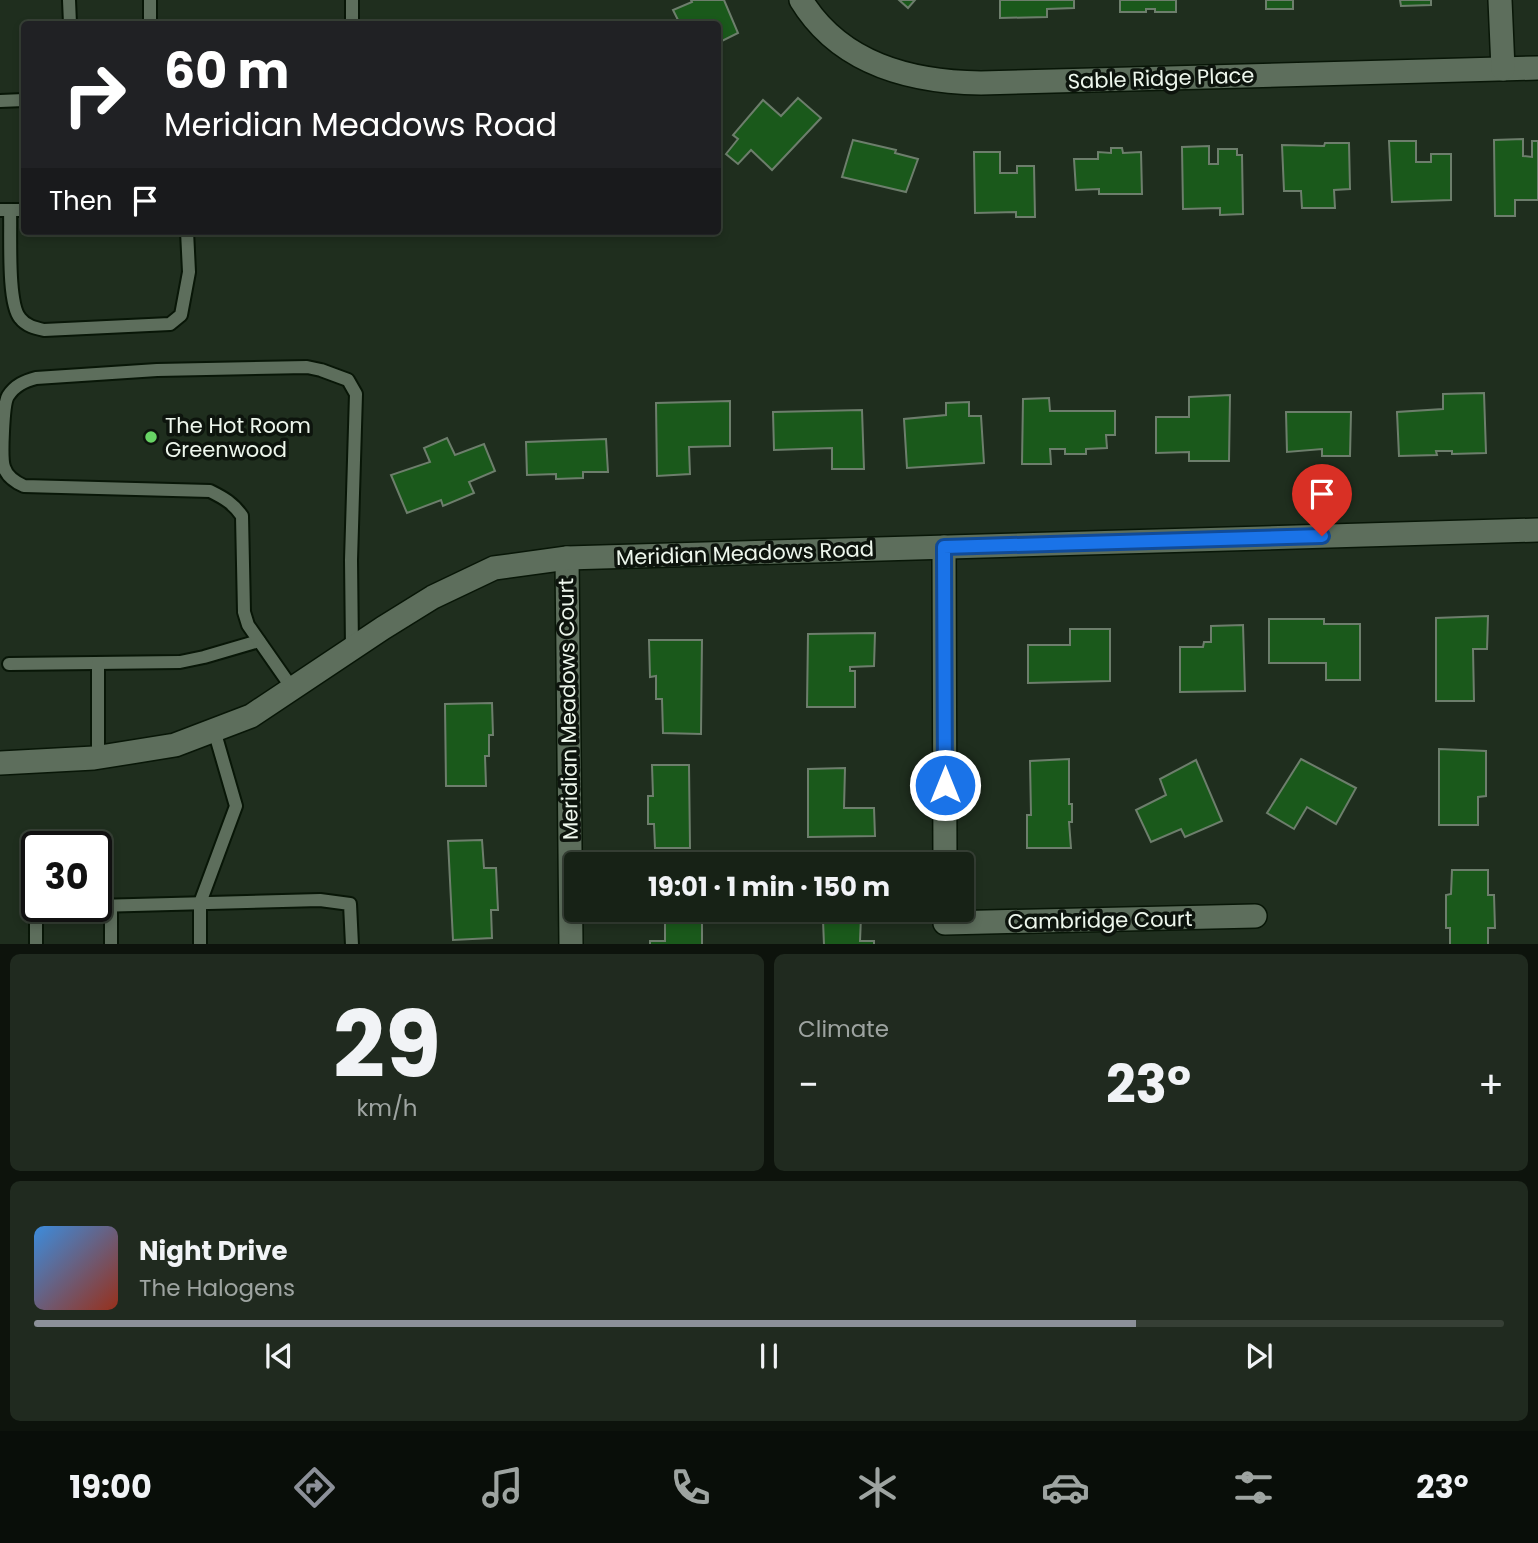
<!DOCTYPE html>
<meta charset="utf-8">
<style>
:root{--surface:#172216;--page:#202a1f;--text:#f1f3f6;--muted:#9ea4a1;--line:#363f35;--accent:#8c9099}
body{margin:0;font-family:Poppins,sans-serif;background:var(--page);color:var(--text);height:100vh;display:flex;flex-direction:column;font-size:26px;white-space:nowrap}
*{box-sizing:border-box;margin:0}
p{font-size:23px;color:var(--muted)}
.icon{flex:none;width:38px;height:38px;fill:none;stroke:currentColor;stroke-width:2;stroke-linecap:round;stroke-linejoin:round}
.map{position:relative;height:944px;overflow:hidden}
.side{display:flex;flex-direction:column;gap:10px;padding:10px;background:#0d130c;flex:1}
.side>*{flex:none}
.guide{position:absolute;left:21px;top:21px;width:700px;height:214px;border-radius:7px;box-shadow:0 4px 10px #0003,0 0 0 2px var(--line);background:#202124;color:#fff;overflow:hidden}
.speed{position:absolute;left:21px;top:831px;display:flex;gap:14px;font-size:35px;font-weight:700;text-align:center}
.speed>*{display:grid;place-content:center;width:91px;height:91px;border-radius:50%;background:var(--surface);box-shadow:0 4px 10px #0003,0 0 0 2px var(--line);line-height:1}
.speed .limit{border:4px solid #111;border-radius:10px;background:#fff;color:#111}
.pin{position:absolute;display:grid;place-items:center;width:60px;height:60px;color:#fff;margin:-72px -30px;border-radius:50% 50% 50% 0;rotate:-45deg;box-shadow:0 0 7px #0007}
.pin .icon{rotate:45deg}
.me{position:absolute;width:77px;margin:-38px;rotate:0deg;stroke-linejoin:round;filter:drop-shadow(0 0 5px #0008)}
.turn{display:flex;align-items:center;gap:24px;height:147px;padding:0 28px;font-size:32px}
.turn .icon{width:91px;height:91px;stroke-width:2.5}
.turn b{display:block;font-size:49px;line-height:60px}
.then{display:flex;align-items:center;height:66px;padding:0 28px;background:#0003;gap:14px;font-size:26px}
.big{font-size:52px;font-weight:700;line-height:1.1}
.side .tile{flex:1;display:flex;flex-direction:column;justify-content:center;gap:10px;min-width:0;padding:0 24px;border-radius:10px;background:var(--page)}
.side .dial{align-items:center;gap:0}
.dial b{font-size:91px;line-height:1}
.song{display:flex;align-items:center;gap:21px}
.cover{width:84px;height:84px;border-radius:10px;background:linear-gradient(135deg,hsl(210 70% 55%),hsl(10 70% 35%))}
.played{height:7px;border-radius:4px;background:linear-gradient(90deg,var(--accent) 75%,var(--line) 75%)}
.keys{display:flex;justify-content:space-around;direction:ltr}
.heat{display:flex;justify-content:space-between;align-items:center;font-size:38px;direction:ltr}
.side .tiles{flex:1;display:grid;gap:10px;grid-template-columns:1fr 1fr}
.tile:last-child{grid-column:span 2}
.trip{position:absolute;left:564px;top:852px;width:410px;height:70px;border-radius:7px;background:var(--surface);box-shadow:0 4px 10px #0003,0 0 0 2px var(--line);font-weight:700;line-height:70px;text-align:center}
.tab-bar{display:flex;height:112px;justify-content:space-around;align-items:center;background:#090e09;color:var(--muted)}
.tab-bar .icon{width:49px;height:49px}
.tab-bar .selected{color:var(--accent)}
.tab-bar b{font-size:32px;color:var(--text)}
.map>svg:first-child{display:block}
.building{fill:#1a591b;stroke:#6d7e6c;stroke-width:2}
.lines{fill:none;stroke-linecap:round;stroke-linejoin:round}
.lane-casing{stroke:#081607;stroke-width:16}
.street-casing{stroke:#081607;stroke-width:26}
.lane{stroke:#5d6e5c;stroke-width:12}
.street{stroke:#5d6e5c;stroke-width:23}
.route-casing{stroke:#114b97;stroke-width:18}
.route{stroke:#1a73e8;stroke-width:12}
.poi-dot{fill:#68d465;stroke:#0d140d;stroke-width:2.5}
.labels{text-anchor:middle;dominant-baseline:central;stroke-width:7;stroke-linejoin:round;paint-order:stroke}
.street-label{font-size:21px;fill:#edf6ec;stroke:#0d140d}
.poi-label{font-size:21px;fill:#edf6ec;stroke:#0d140d;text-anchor:start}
</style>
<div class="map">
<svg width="1538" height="945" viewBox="0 0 1538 945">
<rect width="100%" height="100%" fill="#1f2e1e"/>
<g class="building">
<path d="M691 0H724L738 33 718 43V24H680L673 10 692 2Z"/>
<path d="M899 0H915L908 8Z"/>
<path d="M1000 0H1074V8L1047 9V17L1000 18Z"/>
<path d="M1120 0H1176V12H1155V9H1146V12H1120Z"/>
<rect x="1266" y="0" width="27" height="9"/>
<path d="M1400 0H1431V5L1401 6Z"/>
<path d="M798 98 821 118 772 170 751 150 738 164 726 154 738 139 733 135 763 100 781 116Z"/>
<path d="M1523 139V156L1532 157V141H1538V200H1515V216H1495L1494 140Z"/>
<path d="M853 140 896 150 895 153 918 159 906 192 842 177Z"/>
<path d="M1389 141H1416V162H1431V154H1451V200L1392 202Z"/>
<path d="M1325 143H1349L1350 189 1334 190 1335 208H1302L1301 191H1284L1282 145 1324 146Z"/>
<path d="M1209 146V164H1218V149H1237V155H1242L1243 214 1220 215V208L1183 209 1182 147Z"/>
<path d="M1111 148H1122L1123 153 1141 152 1142 194H1099V189L1076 190 1074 159H1098V152L1111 153Z"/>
<path d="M974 152H1000V173H1017V166H1034L1035 217H1016V212L975 213Z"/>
<path d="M1484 393 1486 453 1452 454V451H1436L1437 455 1399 456 1397 412 1443 409V394Z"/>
<path d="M1230 395 1229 461H1189V452L1156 453V417H1189V397Z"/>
<path d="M1049 398 1050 411H1115V435H1106L1107 448 1086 449V454H1065V449H1050L1051 464H1022L1023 399Z"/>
<path d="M730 401V446L689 447 690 474 657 476 656 403Z"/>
<path d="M969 402V416H981L984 463 907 468 904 419 946 415V403Z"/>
<path d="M862 410 864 469H832V448L774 450 773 412Z"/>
<path d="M1286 412H1351L1350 456H1322V449L1287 452Z"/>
<path d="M447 438 455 455 484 444 495 471 469 482 474 493 443 506 441 500 407 513 391 475 430 462 424 448Z"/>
<path d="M606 439 608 472H583V478L556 479V474L527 475 526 442Z"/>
<path d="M1488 616 1487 649H1473L1474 701H1436V618Z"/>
<path d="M1269 619H1324V624H1360V680H1326V663H1269Z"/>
<path d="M1243 625 1245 691 1180 692V647H1203L1204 642H1211V626Z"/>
<path d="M1070 629H1110V681L1028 683V645H1070Z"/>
<path d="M875 633 874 666 850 667V671H855V707H807L808 634Z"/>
<path d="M649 640H702L701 734 663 733 662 699H656V676L650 677Z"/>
<path d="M492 703 493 735H489V756H485L486 786H446L445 704Z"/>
<path d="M1439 749 1486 751V796L1478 797V825H1439Z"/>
<path d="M1069 759V804H1072V822H1069L1071 848H1027V815H1031L1030 761Z"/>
<path d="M1301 759 1356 788 1336 824 1307 807 1294 829 1267 813Z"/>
<path d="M1196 760 1222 821 1185 837 1181 829 1151 842 1136 810 1166 795 1160 779Z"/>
<path d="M652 765H689L690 848H655L654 824H648V796H653Z"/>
<path d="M845 768 844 808H874L875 836 808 837V769Z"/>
<path d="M482 840 484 868H496L498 910H491L492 938 453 940 448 841Z"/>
<path d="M1452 870H1488V895H1494L1495 928H1488V945H1450V928H1446V895L1451 894Z"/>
<path d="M665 910H702V945H650V941H665Z"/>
<path d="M806 910H875V917H861L860 941H874V945H824L823 920 806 919Z"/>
</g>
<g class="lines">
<g class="lane-casing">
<g id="lane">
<path d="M69 0 70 24"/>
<path d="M150 0V24"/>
<path d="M352 0V24"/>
<path d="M0 101 24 100"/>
<path d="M0 210H24"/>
<path d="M10 210C11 233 7 303 20 318 26 326 35 328 44 330L170 324 181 315 189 272 187 231"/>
<path d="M9 664 180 662 204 657 259 641"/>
<path d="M292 688 248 625 244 612 242 516C233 503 224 498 210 491L24 486C15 482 7 477 4 467 1 458 3 404 8 396 15 385 25 381 36 378L157 370 307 367 321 370 348 380 356 394 351 560 352 648"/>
<path d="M98 757V663"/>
<path d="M111 905V945"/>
<path d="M96 906 320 900 350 904 352 945"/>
<path d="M36 945V908L77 906"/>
<path d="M200 945V903L236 806 214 730"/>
</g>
</g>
<g class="street-casing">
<g id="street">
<path d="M801 0C840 64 910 82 981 83L1538 68"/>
<path d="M1500 0 1503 69"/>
<path d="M944 547 945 864"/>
<path d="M567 558 571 945"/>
<path d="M0 763 94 758 175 745 251 716 383 628 433 597 494 568 567 558 1538 530"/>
<path d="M945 923 1255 916"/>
</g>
</g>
<use href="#lane" class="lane"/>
<use href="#street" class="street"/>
</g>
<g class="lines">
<g class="route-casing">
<path id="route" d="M945 785 944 547 1322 536"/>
</g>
<use href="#route" class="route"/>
</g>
<circle class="poi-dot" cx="151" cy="437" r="7"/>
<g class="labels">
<g class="street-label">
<text transform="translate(1161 78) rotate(-2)">Sable Ridge Place</text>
<text transform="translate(745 553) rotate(-2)">Meridian Meadows Road</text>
<text transform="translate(568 709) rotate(-91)">Meridian Meadows Court</text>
<text transform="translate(1100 920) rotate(-1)">Cambridge Court</text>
</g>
<g class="poi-label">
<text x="165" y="425">The Hot Room<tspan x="165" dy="24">Greenwood</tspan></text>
</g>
</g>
</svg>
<div class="speed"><div class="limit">30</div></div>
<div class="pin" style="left:1322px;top:536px;background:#d93025"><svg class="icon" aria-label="arrive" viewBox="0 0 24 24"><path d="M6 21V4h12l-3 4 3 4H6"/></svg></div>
<svg class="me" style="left:945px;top:785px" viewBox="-20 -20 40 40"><circle r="17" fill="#1a73e8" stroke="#fff" stroke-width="3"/><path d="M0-11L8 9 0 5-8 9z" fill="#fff"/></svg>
<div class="trip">19:01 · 1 min · 150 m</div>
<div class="guide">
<div class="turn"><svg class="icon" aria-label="right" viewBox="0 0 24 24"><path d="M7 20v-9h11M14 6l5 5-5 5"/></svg><div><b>60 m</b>Meridian Meadows Road</div></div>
<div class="then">Then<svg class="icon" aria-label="arrive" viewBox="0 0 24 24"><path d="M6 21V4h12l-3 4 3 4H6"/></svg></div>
</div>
</div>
<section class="side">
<div class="tiles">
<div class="tile dial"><b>29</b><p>km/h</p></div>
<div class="tile"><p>Climate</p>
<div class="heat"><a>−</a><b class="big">23°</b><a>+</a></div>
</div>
<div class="tile">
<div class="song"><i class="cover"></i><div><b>Night Drive</b><p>The Halogens</p></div></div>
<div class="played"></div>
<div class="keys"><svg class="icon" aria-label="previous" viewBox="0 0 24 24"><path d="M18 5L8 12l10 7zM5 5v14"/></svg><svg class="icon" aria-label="pause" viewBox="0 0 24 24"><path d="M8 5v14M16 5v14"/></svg><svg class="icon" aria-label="next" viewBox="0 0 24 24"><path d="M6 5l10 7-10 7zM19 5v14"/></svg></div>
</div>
</div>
</section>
<nav class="tab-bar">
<b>19:00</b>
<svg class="icon selected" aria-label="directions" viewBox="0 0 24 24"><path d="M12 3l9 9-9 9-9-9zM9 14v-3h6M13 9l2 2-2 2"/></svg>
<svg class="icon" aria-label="music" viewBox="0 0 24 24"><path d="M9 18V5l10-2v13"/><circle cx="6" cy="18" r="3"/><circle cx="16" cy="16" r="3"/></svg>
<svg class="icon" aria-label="phone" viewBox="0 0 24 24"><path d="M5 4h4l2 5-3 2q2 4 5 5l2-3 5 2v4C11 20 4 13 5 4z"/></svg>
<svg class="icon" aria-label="climate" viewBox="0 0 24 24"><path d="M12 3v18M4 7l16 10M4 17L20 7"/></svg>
<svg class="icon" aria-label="car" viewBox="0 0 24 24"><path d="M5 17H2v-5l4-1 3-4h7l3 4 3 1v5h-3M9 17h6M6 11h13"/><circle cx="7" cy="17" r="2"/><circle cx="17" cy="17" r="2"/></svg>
<svg class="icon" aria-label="filters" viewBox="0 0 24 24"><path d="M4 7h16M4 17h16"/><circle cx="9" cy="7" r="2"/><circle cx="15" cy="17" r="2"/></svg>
<b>23°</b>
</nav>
